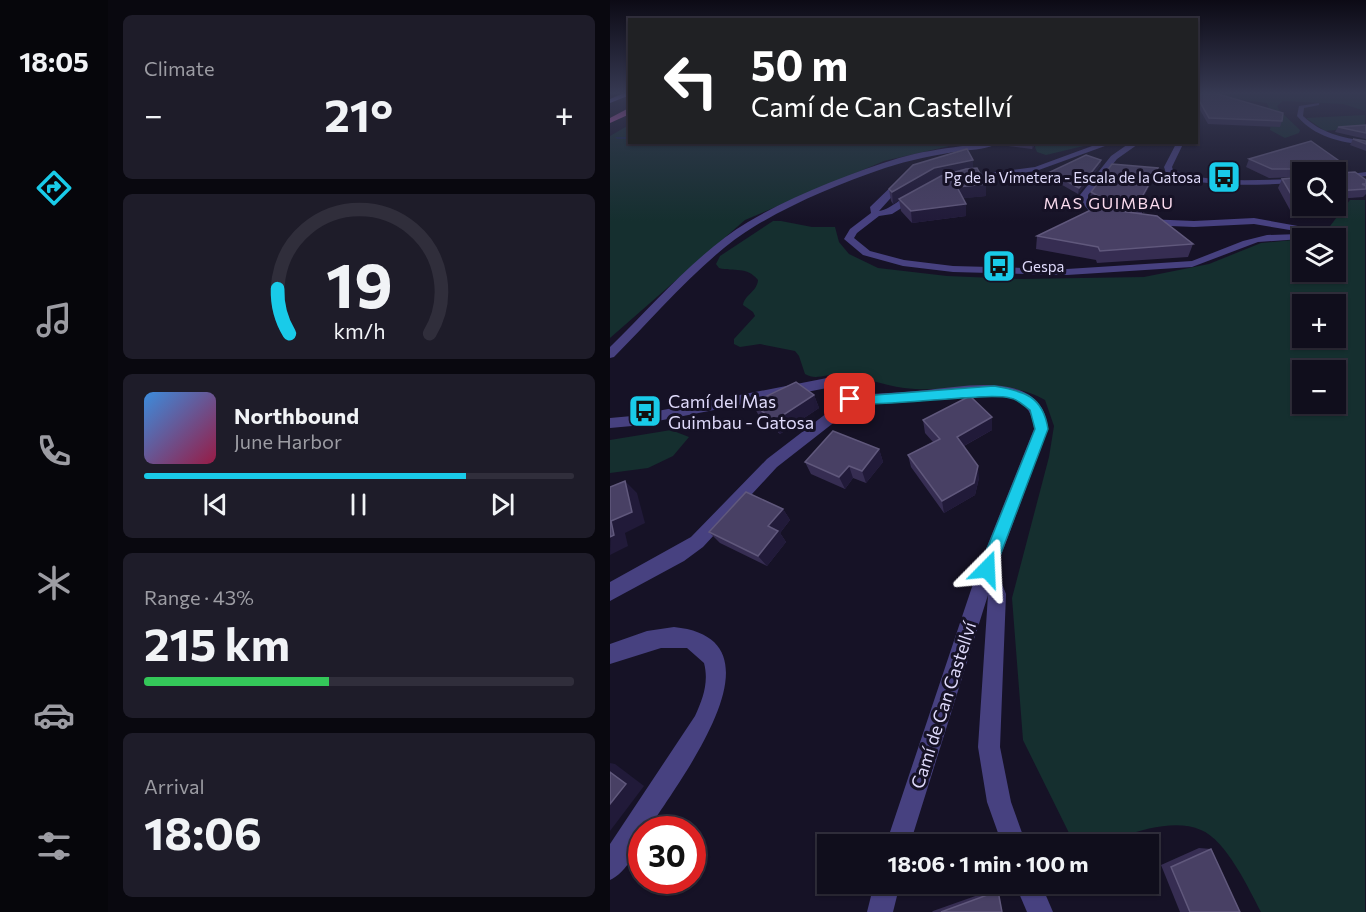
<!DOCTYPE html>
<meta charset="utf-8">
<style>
:root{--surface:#100e1c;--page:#1e1c29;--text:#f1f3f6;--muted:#9c9ca3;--line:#302e3b;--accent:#19cbe9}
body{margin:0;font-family:Commissioner,sans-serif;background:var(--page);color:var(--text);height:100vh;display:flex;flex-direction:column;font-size:22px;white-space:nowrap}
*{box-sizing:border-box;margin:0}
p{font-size:20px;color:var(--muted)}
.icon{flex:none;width:33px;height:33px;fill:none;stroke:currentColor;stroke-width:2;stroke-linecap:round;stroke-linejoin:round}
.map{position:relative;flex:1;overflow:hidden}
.sheet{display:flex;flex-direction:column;gap:15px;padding:15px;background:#09080f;width:502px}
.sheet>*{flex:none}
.guide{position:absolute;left:18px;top:18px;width:570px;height:126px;border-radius:0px;box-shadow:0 2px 4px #0004,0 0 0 2px var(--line);background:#202124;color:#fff;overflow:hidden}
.fabs{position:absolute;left:682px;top:162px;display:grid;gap:12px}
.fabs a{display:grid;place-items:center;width:54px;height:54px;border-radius:0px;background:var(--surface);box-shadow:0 2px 4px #0004,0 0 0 2px var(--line);font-size:30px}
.speed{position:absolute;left:18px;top:816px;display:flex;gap:12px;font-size:30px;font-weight:700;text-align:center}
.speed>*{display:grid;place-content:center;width:78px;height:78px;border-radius:50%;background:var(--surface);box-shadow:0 2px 4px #0004,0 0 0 2px var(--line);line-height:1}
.speed .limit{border:9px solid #d22;background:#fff;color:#111}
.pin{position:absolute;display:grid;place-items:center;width:51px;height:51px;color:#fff;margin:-26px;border-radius:12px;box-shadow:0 3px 9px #0006}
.me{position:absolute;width:66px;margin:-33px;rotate:21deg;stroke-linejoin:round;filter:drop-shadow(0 0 4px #0008)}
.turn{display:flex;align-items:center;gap:21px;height:126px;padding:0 24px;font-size:27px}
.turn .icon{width:78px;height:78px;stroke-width:2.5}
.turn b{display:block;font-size:42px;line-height:51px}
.big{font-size:45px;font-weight:700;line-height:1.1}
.sheet .tile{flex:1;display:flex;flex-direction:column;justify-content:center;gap:9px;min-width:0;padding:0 21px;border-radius:9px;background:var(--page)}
.sheet .dial{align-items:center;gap:0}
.dial svg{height:156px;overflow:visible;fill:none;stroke:var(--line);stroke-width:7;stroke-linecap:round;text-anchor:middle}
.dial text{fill:var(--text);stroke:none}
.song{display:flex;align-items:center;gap:18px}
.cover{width:72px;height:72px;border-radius:9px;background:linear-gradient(135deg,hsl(210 70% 55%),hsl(340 70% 35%))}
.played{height:6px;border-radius:3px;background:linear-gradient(90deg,var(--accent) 75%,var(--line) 75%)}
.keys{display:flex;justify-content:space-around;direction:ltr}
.heat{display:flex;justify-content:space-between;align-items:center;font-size:33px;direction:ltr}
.charge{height:9px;border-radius:4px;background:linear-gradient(90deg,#34c759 43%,var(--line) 0)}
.trip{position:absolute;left:207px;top:834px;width:342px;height:60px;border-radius:0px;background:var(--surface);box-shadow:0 2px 4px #0004,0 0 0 2px var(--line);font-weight:700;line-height:60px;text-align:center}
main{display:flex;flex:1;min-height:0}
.menu{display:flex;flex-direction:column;width:108px;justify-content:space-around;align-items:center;background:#06060b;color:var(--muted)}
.menu .icon{width:42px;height:42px}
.menu .on{color:var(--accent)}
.menu b{font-size:27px;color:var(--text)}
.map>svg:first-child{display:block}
.green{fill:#152f2f;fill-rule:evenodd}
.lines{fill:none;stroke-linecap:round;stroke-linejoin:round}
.stream{fill:#16284c;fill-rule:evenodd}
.minor{fill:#474180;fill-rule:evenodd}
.secondary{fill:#827af2;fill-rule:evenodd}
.trunk{fill:#da66c8;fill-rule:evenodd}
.wall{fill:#362d52}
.shaded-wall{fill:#211a39}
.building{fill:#484064;stroke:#60587c;stroke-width:1.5}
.route{fill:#19cbe9;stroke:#108497;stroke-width:1.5}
.labels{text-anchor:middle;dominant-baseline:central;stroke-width:6;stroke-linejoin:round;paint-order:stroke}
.far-poi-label{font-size:15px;fill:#dfdafb;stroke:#161226;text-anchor:end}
.far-neighbourhood-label{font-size:16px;letter-spacing:1.5px;fill:#fcdcef;stroke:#161226}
.poi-label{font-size:18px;fill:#dfdafb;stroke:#161226;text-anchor:start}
.street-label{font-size:18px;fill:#dfdafb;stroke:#161226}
</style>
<main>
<nav class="menu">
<b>18:05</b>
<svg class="icon on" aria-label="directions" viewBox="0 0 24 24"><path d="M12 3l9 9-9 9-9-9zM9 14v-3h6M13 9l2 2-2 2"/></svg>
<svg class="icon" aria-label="music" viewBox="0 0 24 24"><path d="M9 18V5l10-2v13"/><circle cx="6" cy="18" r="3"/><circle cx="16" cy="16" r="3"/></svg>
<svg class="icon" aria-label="phone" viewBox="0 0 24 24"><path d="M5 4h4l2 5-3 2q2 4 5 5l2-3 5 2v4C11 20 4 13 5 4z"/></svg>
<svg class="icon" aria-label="climate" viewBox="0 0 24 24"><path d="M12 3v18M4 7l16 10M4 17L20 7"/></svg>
<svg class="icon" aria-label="car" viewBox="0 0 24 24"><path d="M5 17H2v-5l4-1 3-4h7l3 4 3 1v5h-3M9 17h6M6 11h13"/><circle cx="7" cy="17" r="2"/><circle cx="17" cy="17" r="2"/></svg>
<svg class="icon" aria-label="filters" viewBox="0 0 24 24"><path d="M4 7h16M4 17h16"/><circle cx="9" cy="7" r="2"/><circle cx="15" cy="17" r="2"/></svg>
</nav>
<section class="sheet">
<div class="tile"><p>Climate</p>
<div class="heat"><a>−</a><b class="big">21°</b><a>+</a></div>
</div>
<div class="tile dial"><svg viewBox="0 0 100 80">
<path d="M14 69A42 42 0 1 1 86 69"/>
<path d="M14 69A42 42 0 0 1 8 46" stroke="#19cbe9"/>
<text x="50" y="56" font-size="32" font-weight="700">19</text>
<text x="50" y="72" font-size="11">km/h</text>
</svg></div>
<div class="tile">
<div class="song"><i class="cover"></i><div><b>Northbound</b><p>June Harbor</p></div></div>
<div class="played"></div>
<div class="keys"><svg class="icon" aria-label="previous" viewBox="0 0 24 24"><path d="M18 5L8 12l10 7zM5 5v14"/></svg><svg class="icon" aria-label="pause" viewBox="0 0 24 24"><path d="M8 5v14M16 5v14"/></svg><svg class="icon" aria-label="next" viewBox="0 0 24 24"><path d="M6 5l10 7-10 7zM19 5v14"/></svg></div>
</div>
<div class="tile"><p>Range · 43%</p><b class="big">215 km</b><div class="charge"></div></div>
<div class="tile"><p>Arrival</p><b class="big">18:06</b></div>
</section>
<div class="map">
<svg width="756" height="912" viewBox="0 0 756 912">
<rect width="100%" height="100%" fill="#161226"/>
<g class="green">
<path d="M609 93H755V111L733 104 673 101 667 106 669 110 690 130 689 133 675 138 660 130 662 116 657 103 618 98Z"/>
<path d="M755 115V127L715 131 696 118Z"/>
<path d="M19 125 20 142 352 143 274 161 135 220 0 338V136Z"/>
<path d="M426 143H486L436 155 427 152 425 147Z"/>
<path d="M740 200H755V912H651C639 889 616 840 591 830 568 820 537 828 514 836 492 843 482 849 461 837L413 740 402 598 439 457 444 426 435 400C390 375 342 394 294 388 273 385 252 377 231 374 218 373 206 381 195 374L189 356 185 351 150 344 130 347 124 344V339L145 316 143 312 133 305C135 294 147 292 148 280 137 266 124 272 109 268L106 264 110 256 163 221H171L202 227H225L229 242 239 254 268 268 337 276 411 279 534 277 599 264 651 243 683 240 693 242V272H726L728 237 717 230ZM693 304H726V338H693ZM693 370H726V404H693Z"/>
<path d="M61 430 79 437 63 456 38 468 0 473V440Z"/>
</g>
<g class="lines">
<path class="stream" d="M5 137H20V139H7Z"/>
<g class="minor">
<path d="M709 103V105L694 108 693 116C711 133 732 138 756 141V145C729 142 705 137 687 116L689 106Z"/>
<path d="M378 142H390C377 150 365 149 351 151 325 155 299 160 275 168 231 183 185 202 145 226 96 255 45 316 4 357L0 358V347C42 306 89 251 138 222 184 195 238 174 289 158 309 152 331 149 352 146 361 145 369 146 378 142Z"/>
<path d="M493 142H506L426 171 353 180 349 178 353 176 425 167Z"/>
<path d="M521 142H531L507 159 478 195V200L485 207 506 217 501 220 479 211 470 200V195L501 156Z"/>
<path d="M567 142H574L562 167 563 170C602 185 652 179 693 179V183C649 184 598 190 556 173L554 167Z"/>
<path d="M756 172V176L726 180V176Z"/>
<path d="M290 178 297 180 269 211C283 209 295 192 309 193V197L282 214 269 216 247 233 244 238 260 251 294 260 343 266 457 269 582 261 633 241 657 235 689 234 705 238 648 242 582 267 457 275 343 272 293 266 253 255 234 239 240 229 261 213 260 207Z"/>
<path d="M644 218 710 230 716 233 718 238H709L704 234 644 224 584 227 536 225 531 222 536 219 584 221Z"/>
<path d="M217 378 240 383 247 394C271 394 294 392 317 390 357 386 433 370 438 429L386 569 396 594 390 747 401 802 416 844H392L377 802 368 747 378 595 300 844H276L368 569 424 429C422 398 395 394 370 394L243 404 240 410 167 467 93 547 74 561 0 601V582L81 537 157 459 230 403 234 395 228 388H217L22 426 0 428V418L22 416Z"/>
<path d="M64 627C182 639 66 784 38 830H32C32 846 16 873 0 880V844L85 716C93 699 99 682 94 663L77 648H51L0 664V644L37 631Z"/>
<path d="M264 884H290L283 912H257Z"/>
<path d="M405 884H431L443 912H417Z"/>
</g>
<path class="secondary" d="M14 93H20V95L0 103V99Z"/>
<path class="trunk" d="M17 109H20V114L0 123V118Z"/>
</g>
<g class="wall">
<path d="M586 93 672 121 670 127 598 124 586 103Z"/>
<path d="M756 125V139L725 132 728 127Z"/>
<path d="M743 139 756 141V151L740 145Z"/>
<path d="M390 142H427L422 149 390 145Z"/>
<path d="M639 159 730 173 756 180V194L753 197 726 199V172H693V206H722L718 212 680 210 668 188 672 179 690 177 659 178 636 167Z"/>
<path d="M491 160 490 166 468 194 440 178V172Z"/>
<path d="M363 169 376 196 353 198 356 216 302 223 291 211 289 200 283 204 281 201 279 189Z"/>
<path d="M546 174 528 207 532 211V214L583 244 578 257 487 263 486 260 426 249 427 236 492 205 480 198 481 192Z"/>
<path d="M204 395 209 408 170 434 149 416 142 403Z"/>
<path d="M382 417V430L354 446 369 478 365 495 334 513 301 467 298 455 323 442 315 433 313 420Z"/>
<path d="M269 449 273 462 256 483 243 478 235 489 201 474 195 462Z"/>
<path d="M173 509 180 520 170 533 176 542 157 566 110 543 99 532Z"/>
<path d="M589 848 601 849 630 912H570L551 865Z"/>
<path d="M388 888 392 912H322L323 911Z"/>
</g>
<g class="shaded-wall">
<path d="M423 142H427L422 149Z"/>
<path d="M363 160V172L325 180 283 204 282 192 324 168Z"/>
<path d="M491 160 490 166 468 194 469 188Z"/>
<path d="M735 165 730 173 726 174 729 166Z"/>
<path d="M548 168 546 174 527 209V206Z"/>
<path d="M376 184V196L348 199 347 187Z"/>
<path d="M356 204V216L302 223 301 211Z"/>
<path d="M204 395 209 408 170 434 164 421Z"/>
<path d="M382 417V430L348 449 347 437Z"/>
<path d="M269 449 273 462 256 483 252 471Z"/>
<path d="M239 466 243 478 235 489 229 477Z"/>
<path d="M368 466 369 478 365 495 334 513 332 501Z"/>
<path d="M15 481 27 493 35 523 15 533 18 546 0 555 1 521Z"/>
<path d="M173 509 180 520 170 533 176 542 157 566 148 556 158 526Z"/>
<path d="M0 763 5 764 34 786 0 831Z"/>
</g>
<g class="building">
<path d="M586 93H604L673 113 672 121 599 118 586 95Z"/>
<path d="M756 125V133L728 127Z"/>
<path d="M743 139 756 141V144Z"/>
<path d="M701 141 735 165 729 166V173L745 172 756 180V184H752L756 186V189L726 191V172H698L699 169H662L639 159Z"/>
<path d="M357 149 363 160 324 168 282 192 279 189 303 165Z"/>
<path d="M476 155 491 160 469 188 440 172Z"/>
<path d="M502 164 548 168 527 206 532 211 499 202 481 192Z"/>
<path d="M367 168 376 184 347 187 356 204 301 211 289 199 331 176 356 169Z"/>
<path d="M693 177V201H685L672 179Z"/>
<path d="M491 205 510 211 547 216 583 244 490 251 488 247 427 236Z"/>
<path d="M186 382 204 395 164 421 142 403Z"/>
<path d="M360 396 382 417 347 437 368 466 364 483 332 501 298 455 330 439 313 420Z"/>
<path d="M223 431 269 449 252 471 239 466 229 477 195 462Z"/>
<path d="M15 481 22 512 1 521 4 535 0 537V487Z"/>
<path d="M136 492 173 509 158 526 168 531 148 556 99 532Z"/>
<path d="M0 772 16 784 0 804Z"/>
<path d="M601 849 630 912H580L561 867Z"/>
<path d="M388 891 392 912H331Z"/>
</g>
<linearGradient id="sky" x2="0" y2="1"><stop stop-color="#0c0a15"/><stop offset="0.42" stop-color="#363952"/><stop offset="1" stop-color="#363952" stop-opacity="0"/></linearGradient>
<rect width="756" height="221" fill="url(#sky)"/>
<path class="route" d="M384 386C414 391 433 396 438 429L385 569 383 574 377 576 371 574 369 569 425 429 420 410C414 406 408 399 400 398 371 391 246 413 234 399L240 394 265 395Z"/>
<defs>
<g id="bus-square" transform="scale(1.725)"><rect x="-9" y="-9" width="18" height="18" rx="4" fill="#19cbe9" stroke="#161226"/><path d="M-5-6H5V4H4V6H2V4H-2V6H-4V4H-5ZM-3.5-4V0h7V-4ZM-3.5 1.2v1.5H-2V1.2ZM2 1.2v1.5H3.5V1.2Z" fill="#111"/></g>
</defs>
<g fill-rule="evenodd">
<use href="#bus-square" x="614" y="177"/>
<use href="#bus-square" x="389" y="266"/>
<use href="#bus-square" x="35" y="411"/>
</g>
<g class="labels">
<g class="far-poi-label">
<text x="591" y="177">Pg de la Vimetera - Escala de la Gatosa</text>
<text x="412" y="266" text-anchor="start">Gespa</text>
</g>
<g class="far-neighbourhood-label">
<text x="499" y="202">MAS GUIMBAU</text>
</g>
<g class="poi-label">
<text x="58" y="401">Camí del Mas<tspan x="58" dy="21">Guimbau - Gatosa</tspan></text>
</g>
<g class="street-label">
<text transform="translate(333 705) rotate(-72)">Camí de Can Castellví</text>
</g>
</g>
</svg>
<div class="fabs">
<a><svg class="icon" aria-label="search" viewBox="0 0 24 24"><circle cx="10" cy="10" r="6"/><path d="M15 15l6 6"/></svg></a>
<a><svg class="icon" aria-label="layers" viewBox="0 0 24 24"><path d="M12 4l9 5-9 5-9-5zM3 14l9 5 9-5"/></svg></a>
<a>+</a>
<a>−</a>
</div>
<div class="speed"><div class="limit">30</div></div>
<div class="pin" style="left:240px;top:399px;background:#d93025"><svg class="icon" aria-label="arrive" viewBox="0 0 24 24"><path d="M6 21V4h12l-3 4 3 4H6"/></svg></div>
<svg class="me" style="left:377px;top:569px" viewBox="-20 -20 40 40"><path d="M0-17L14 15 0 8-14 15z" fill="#19cbe9" stroke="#fff" stroke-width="4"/></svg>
<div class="trip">18:06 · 1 min · 100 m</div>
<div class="guide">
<div class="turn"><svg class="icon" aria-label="left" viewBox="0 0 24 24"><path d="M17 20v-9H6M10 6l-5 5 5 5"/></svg><div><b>50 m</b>Camí de Can Castellví</div></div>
</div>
</div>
</main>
